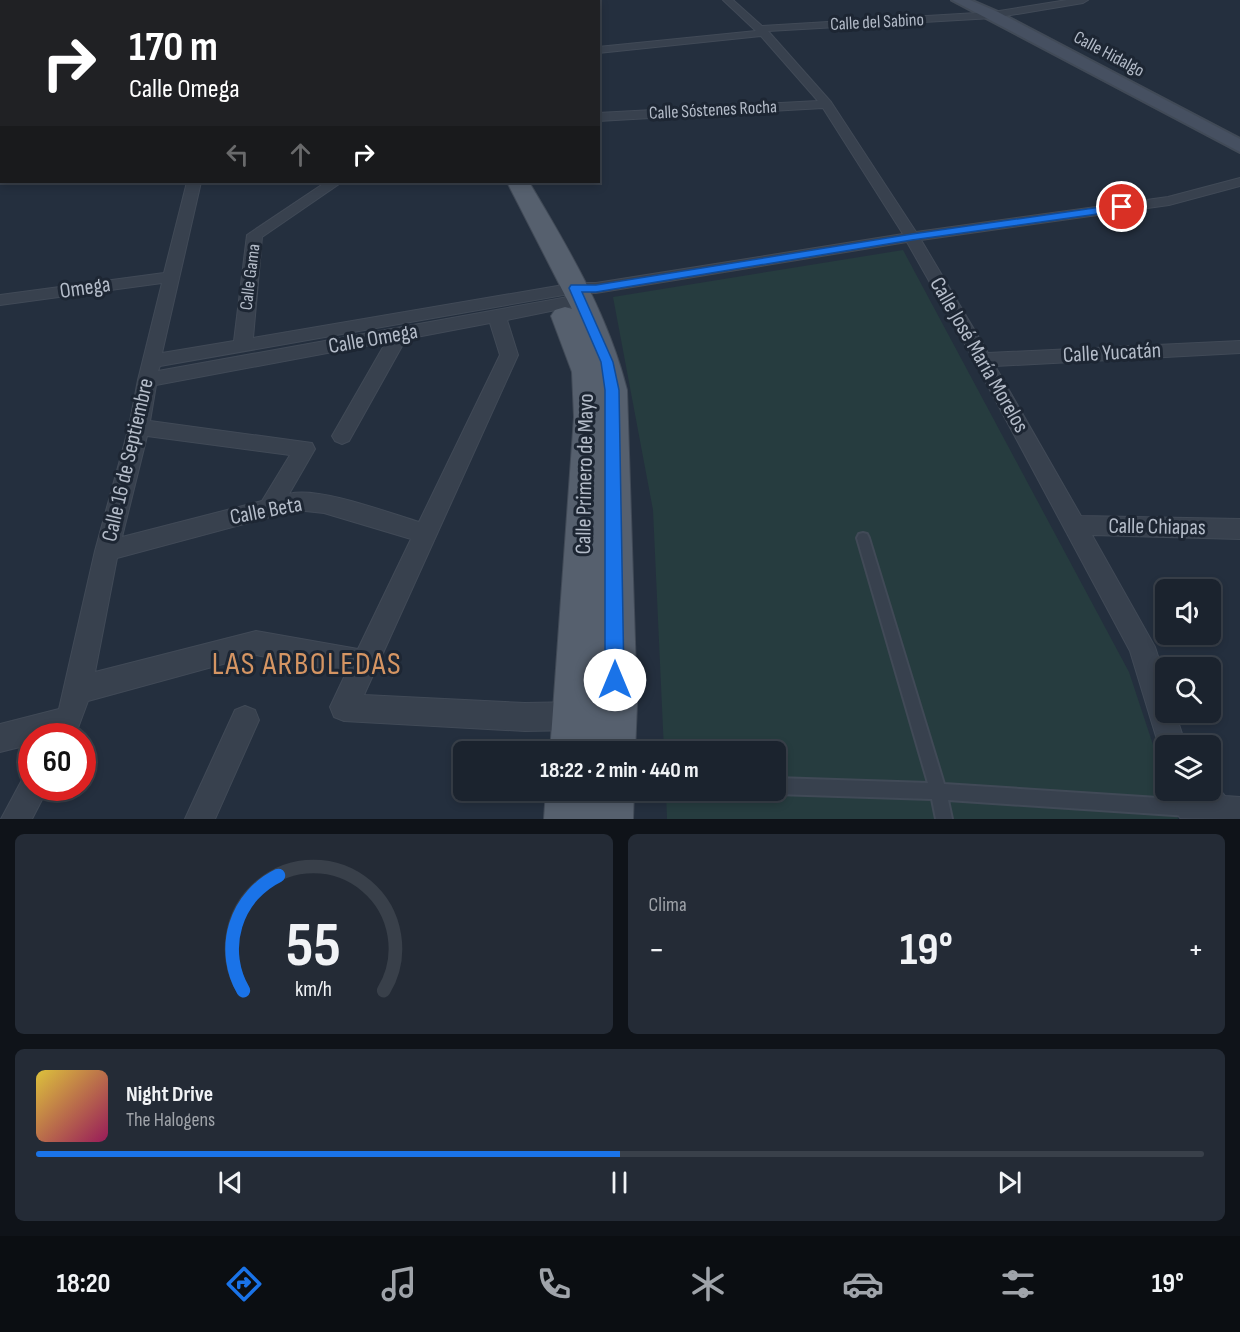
<!DOCTYPE html>
<html lang="es">
<meta charset="utf-8">
<style>
:root{--surface:#1b232e;--page:#242b36;--text:#f1f3f6;--muted:#a0a4aa;--line:#39404a;--accent:#1a73e8}
body{margin:0;font-family:"Sofia Sans Condensed",sans-serif;background:var(--page);color:var(--text);height:100vh;display:flex;flex-direction:column;font-size:22px;white-space:nowrap}
*{box-sizing:border-box;margin:0}
p{font-size:20px;color:var(--muted)}
.icon{flex:none;width:33px;height:33px;fill:none;stroke:currentColor;stroke-width:2;stroke-linecap:round;stroke-linejoin:round}
.map{position:relative;height:819px;overflow:hidden}
.details{display:flex;flex-direction:column;gap:15px;padding:15px;background:#0f1319;flex:1}
.details>*{flex:none}
.banner{position:absolute;left:0px;top:0px;width:600px;height:183px;box-shadow:0 3px 9px #0003,0 0 0 2px var(--line);background:#202124;color:#fff;overflow:hidden}
.buttons{position:absolute;left:1155px;top:579px;display:grid;gap:12px}
.buttons a{display:grid;place-items:center;width:66px;height:66px;border-radius:9px;background:var(--surface);box-shadow:0 3px 9px #0003,0 0 0 2px var(--line);font-size:30px}
.speed{position:absolute;left:18px;top:723px;display:flex;gap:12px;font-size:30px;font-weight:700;text-align:center}
.speed>*{display:grid;place-content:center;width:78px;height:78px;border-radius:50%;background:var(--surface);box-shadow:0 3px 9px #0003,0 0 0 2px var(--line);line-height:1}
.speed .limit{border:9px solid #d22;background:#fff;color:#111}
.pin{position:absolute;display:grid;place-items:center;width:51px;height:51px;color:#fff;margin:-26px;border:3px solid #fff;border-radius:50%;box-shadow:0 2px 6px #0007}
.me{position:absolute;width:66px;margin:-33px;rotate:0deg;stroke-linejoin:round;filter:drop-shadow(0 0 4px #0008)}
.turn{display:flex;align-items:center;gap:21px;height:126px;padding:0 30px;font-size:27px}
.turn .icon{width:78px;height:78px;stroke-width:2.5}
.turn b{display:block;font-size:42px;line-height:51px}
.lanes{display:flex;align-items:center;height:57px;padding:0 30px;background:#0003;justify-content:center;gap:30px;direction:ltr}
.lanes .off{opacity:.35}
.big{font-size:45px;font-weight:700;line-height:1.1}
.details .card{flex:1;display:flex;flex-direction:column;justify-content:center;gap:9px;min-width:0;padding:0 21px;border-radius:9px;background:var(--page)}
.details .dial{align-items:center;gap:0}
.dial svg{height:156px;overflow:visible;fill:none;stroke:var(--line);stroke-width:7;stroke-linecap:round;text-anchor:middle}
.dial text{fill:var(--text);stroke:none}
.song{display:flex;align-items:center;gap:18px}
.cover{width:72px;height:72px;border-radius:9px;background:linear-gradient(135deg,hsl(50 70% 55%),hsl(330 70% 35%))}
.played{height:6px;border-radius:3px;background:linear-gradient(90deg,var(--accent) 50%,var(--line) 50%)}
.keys{display:flex;justify-content:space-around;direction:ltr}
.heat{display:flex;justify-content:space-between;align-items:center;font-size:33px;direction:ltr}
.details .tiles{flex:1;display:grid;gap:15px;grid-template-columns:1fr 1fr}
.card:last-child{grid-column:span 2}
.trip{position:absolute;left:453px;top:741px;width:333px;height:60px;border-radius:9px;background:var(--surface);box-shadow:0 3px 9px #0003,0 0 0 2px var(--line);font-weight:700;line-height:60px;text-align:center}
.tab-bar{display:flex;height:96px;justify-content:space-around;align-items:center;background:#0b0e12;color:var(--muted)}
.tab-bar .icon{width:42px;height:42px}
.tab-bar .current{color:var(--accent)}
.tab-bar b{font-size:27px;color:var(--text)}
.map>svg:first-child{display:block}
.green{fill:#263c3f}
.lines{fill:none;stroke-linecap:round;stroke-linejoin:round}
.lane-casing{stroke:#414a57;stroke-width:4}
.street-casing{stroke:#414a57;stroke-width:2}
.secondary-casing{stroke:#414a57;stroke-width:4}
.primary-casing{stroke:#414a57;stroke-width:2}
.lane{fill:#38414e;fill-rule:evenodd}
.street{fill:#38414e;fill-rule:evenodd}
.secondary{fill:#465061;fill-rule:evenodd}
.primary{fill:#56606e;fill-rule:evenodd}
.route{fill:#1a73e8;stroke:#114b97;stroke-width:1.5}
.labels{text-anchor:middle;dominant-baseline:central;stroke-width:6;stroke-linejoin:round;paint-order:stroke}
.far-street-label{font-size:18px;fill:#b4bcc9;stroke:#1d2633}
.street-label{font-size:22px;fill:#b4bcc9;stroke:#1d2633}
.near-quarter-label{font-size:32px;letter-spacing:1.5px;fill:#d59563;stroke:#1d2633}
</style>
<div class="map">
<svg width="1240" height="819" viewBox="0 0 1240 819">
<rect width="100%" height="100%" fill="#242f3e"/>
<path class="green" d="M903 250 1129 672 1165 781 1166 790 1169 791 1178 819H667L666 791 776 790V752L664 751 653 510 613 297Z"/>
<g class="lines">
<g class="lane-casing">
<path id="lane" d="M863 533 867 534 869 538 944 784 1189 800 1195 802 1197 808 1195 814 1189 816 948 800 952 819H936L932 799 776 794 770 792 776 790V778L928 783 857 538 859 534Z"/>
</g>
<g class="street-casing">
<g id="street">
<path d="M55 0H65L55 2Z"/>
<path d="M225 0H250L224 2Z"/>
<rect x="320" y="0" width="10" height="2"/>
<path d="M723 0H733L762 26 993 12 1067 0H1088L1083 3 993 18 768 31 831 102 916 232 1168 197 1240 178V186L1169 205 921 240 988 353 1240 341V353L995 366 1081 516 1240 519V539L1092 535 1155 647 1166 681V712H1175L1186 746H1166V757L1162 756 1130 651 974 360 907 242 596 293H575L160 366 158 371 579 295 585 296 587 300 585 304 507 320 518 355 364 695 525 703 578 702 588 706 592 716 588 726 578 730 525 731 344 721 334 717 330 707 346 673 256 655 88 701 75 736H32V744L0 752V724L59 709 95 551 129 427 138 380 162 283 0 305V295L164 273 187 182H201L162 353 234 341 247 235 326 182H342L262 237 253 338 575 283H596L903 234 823 108 598 121V113L818 101 761 36 598 53V47L756 31ZM490 323 500 355 419 522C389 513 318 486 289 494L315 449 312 443 150 421 156 385 386 342 332 436 335 441 342 444 349 441 406 339ZM147 436 290 455 262 501 122 537ZM296 510 324 513 411 539 358 649 256 631 95 672 117 558Z"/>
<rect x="0" y="18" width="2" height="6"/>
<path d="M0 78H2L0 86Z"/>
<path d="M0 110H2L0 118Z"/>
<path d="M245 706 255 710 259 720 215 819H185L235 710Z"/>
<path d="M32 774V788H48L32 819H1L23 778Z"/>
<path d="M1210 779 1225 796 1240 797V819L1180 818 1175 808 1180 798 1190 793 1189 790H1210Z"/>
</g>
</g>
<g class="secondary-casing">
<path id="secondary" d="M952 0H970L998 12 1240 139V152Z"/>
</g>
<g class="primary-casing">
<g id="primary">
<path d="M416 0H430L431 2H416Z"/>
<path d="M507 182H529C568 248 608 314 627 390L637 704 635 752H550L574 417 572 372 551 316 555 310 565 307 572 309Z"/>
<path d="M546 790H634L633 819H544Z"/>
</g>
</g>
<use href="#lane" class="lane"/>
<use href="#street" class="street"/>
<use href="#secondary" class="secondary"/>
<use href="#primary" class="primary"/>
</g>
<path class="route" d="M1122 204 1126 205V210L912 240 596 292H582L613 362 619 390 624 680 621 687 615 690 608 687 605 680V390L601 362 569 288 571 285H596L912 234Z"/>
<g class="labels">
<g class="far-street-label">
<text transform="translate(877 22) rotate(-3)">Calle del Sabino</text>
<text transform="translate(1109 54) rotate(28)">Calle Hidalgo</text>
<text transform="translate(713 110) rotate(-3)">Calle Sóstenes Rocha</text>
<text transform="translate(250 277) rotate(-83)">Calle Gama</text>
</g>
<g class="street-label">
<text transform="translate(85 288) rotate(-8)">Omega</text>
<text transform="translate(373 339) rotate(-10)">Calle Omega</text>
<text transform="translate(1112 353) rotate(-3)">Calle Yucatán</text>
<text transform="translate(979 355) rotate(60)">Calle José María Morelos</text>
<text transform="translate(128 460) rotate(-77)">Calle 16 de Septiembre</text>
<text transform="translate(585 474) rotate(-89)">Calle Primero de Mayo</text>
<text transform="translate(266 511) rotate(-11)">Calle Beta</text>
<text transform="translate(1157 527) rotate(1)">Calle Chiapas</text>
</g>
<g class="near-quarter-label">
<text x="307" y="664">LAS ARBOLEDAS</text>
</g>
</g>
</svg>
<div class="buttons">
<a><svg class="icon" aria-label="sound" viewBox="0 0 24 24"><path d="M4 9h4l5-4v14l-5-4H4zM17 9q2 3 0 6"/></svg></a>
<a><svg class="icon" aria-label="search" viewBox="0 0 24 24"><circle cx="10" cy="10" r="6"/><path d="M15 15l6 6"/></svg></a>
<a><svg class="icon" aria-label="layers" viewBox="0 0 24 24"><path d="M12 4l9 5-9 5-9-5zM3 14l9 5 9-5"/></svg></a>
</div>
<div class="speed"><div class="limit">60</div></div>
<div class="pin" style="left:1122px;top:207px;background:#d93025"><svg class="icon" aria-label="arrive" viewBox="0 0 24 24"><path d="M6 21V4h12l-3 4 3 4H6"/></svg></div>
<svg class="me" style="left:615px;top:680px" viewBox="-20 -20 40 40"><circle r="19" fill="#fff"/><path d="M0-13L10 11 0 6-10 11z" fill="#1a73e8"/></svg>
<div class="trip">18:22 · 2 min · 440 m</div>
<div class="banner">
<div class="turn"><svg class="icon" aria-label="right" viewBox="0 0 24 24"><path d="M7 20v-9h11M14 6l5 5-5 5"/></svg><div><b>170 m</b>Calle Omega</div></div>
<div class="lanes"><svg class="icon off" aria-label="left" viewBox="0 0 24 24"><path d="M17 20v-9H6M10 6l-5 5 5 5"/></svg><svg class="icon off" aria-label="ahead" viewBox="0 0 24 24"><path d="M12 20V5M6 11l6-6 6 6"/></svg><svg class="icon" aria-label="right" viewBox="0 0 24 24"><path d="M7 20v-9h11M14 6l5 5-5 5"/></svg></div>
</div>
</div>
<section class="details">
<div class="tiles">
<div class="card dial"><svg viewBox="0 0 100 80">
<path d="M14 69A42 42 0 1 1 86 69"/>
<path d="M14 69A42 42 0 0 1 32 10" stroke="#1a73e8"/>
<text x="50" y="56" font-size="32" font-weight="700">55</text>
<text x="50" y="72" font-size="11">km/h</text>
</svg></div>
<div class="card"><p>Clima</p>
<div class="heat"><a>−</a><b class="big">19°</b><a>+</a></div>
</div>
<div class="card">
<div class="song"><i class="cover"></i><div><b>Night Drive</b><p>The Halogens</p></div></div>
<div class="played"></div>
<div class="keys"><svg class="icon" aria-label="previous" viewBox="0 0 24 24"><path d="M18 5L8 12l10 7zM5 5v14"/></svg><svg class="icon" aria-label="pause" viewBox="0 0 24 24"><path d="M8 5v14M16 5v14"/></svg><svg class="icon" aria-label="next" viewBox="0 0 24 24"><path d="M6 5l10 7-10 7zM19 5v14"/></svg></div>
</div>
</div>
</section>
<nav class="tab-bar">
<b>18:20</b>
<svg class="icon current" aria-label="directions" viewBox="0 0 24 24"><path d="M12 3l9 9-9 9-9-9zM9 14v-3h6M13 9l2 2-2 2"/></svg>
<svg class="icon" aria-label="music" viewBox="0 0 24 24"><path d="M9 18V5l10-2v13"/><circle cx="6" cy="18" r="3"/><circle cx="16" cy="16" r="3"/></svg>
<svg class="icon" aria-label="phone" viewBox="0 0 24 24"><path d="M5 4h4l2 5-3 2q2 4 5 5l2-3 5 2v4C11 20 4 13 5 4z"/></svg>
<svg class="icon" aria-label="climate" viewBox="0 0 24 24"><path d="M12 3v18M4 7l16 10M4 17L20 7"/></svg>
<svg class="icon" aria-label="car" viewBox="0 0 24 24"><path d="M5 17H2v-5l4-1 3-4h7l3 4 3 1v5h-3M9 17h6M6 11h13"/><circle cx="7" cy="17" r="2"/><circle cx="17" cy="17" r="2"/></svg>
<svg class="icon" aria-label="filters" viewBox="0 0 24 24"><path d="M4 7h16M4 17h16"/><circle cx="9" cy="7" r="2"/><circle cx="15" cy="17" r="2"/></svg>
<b>19°</b>
</nav>
